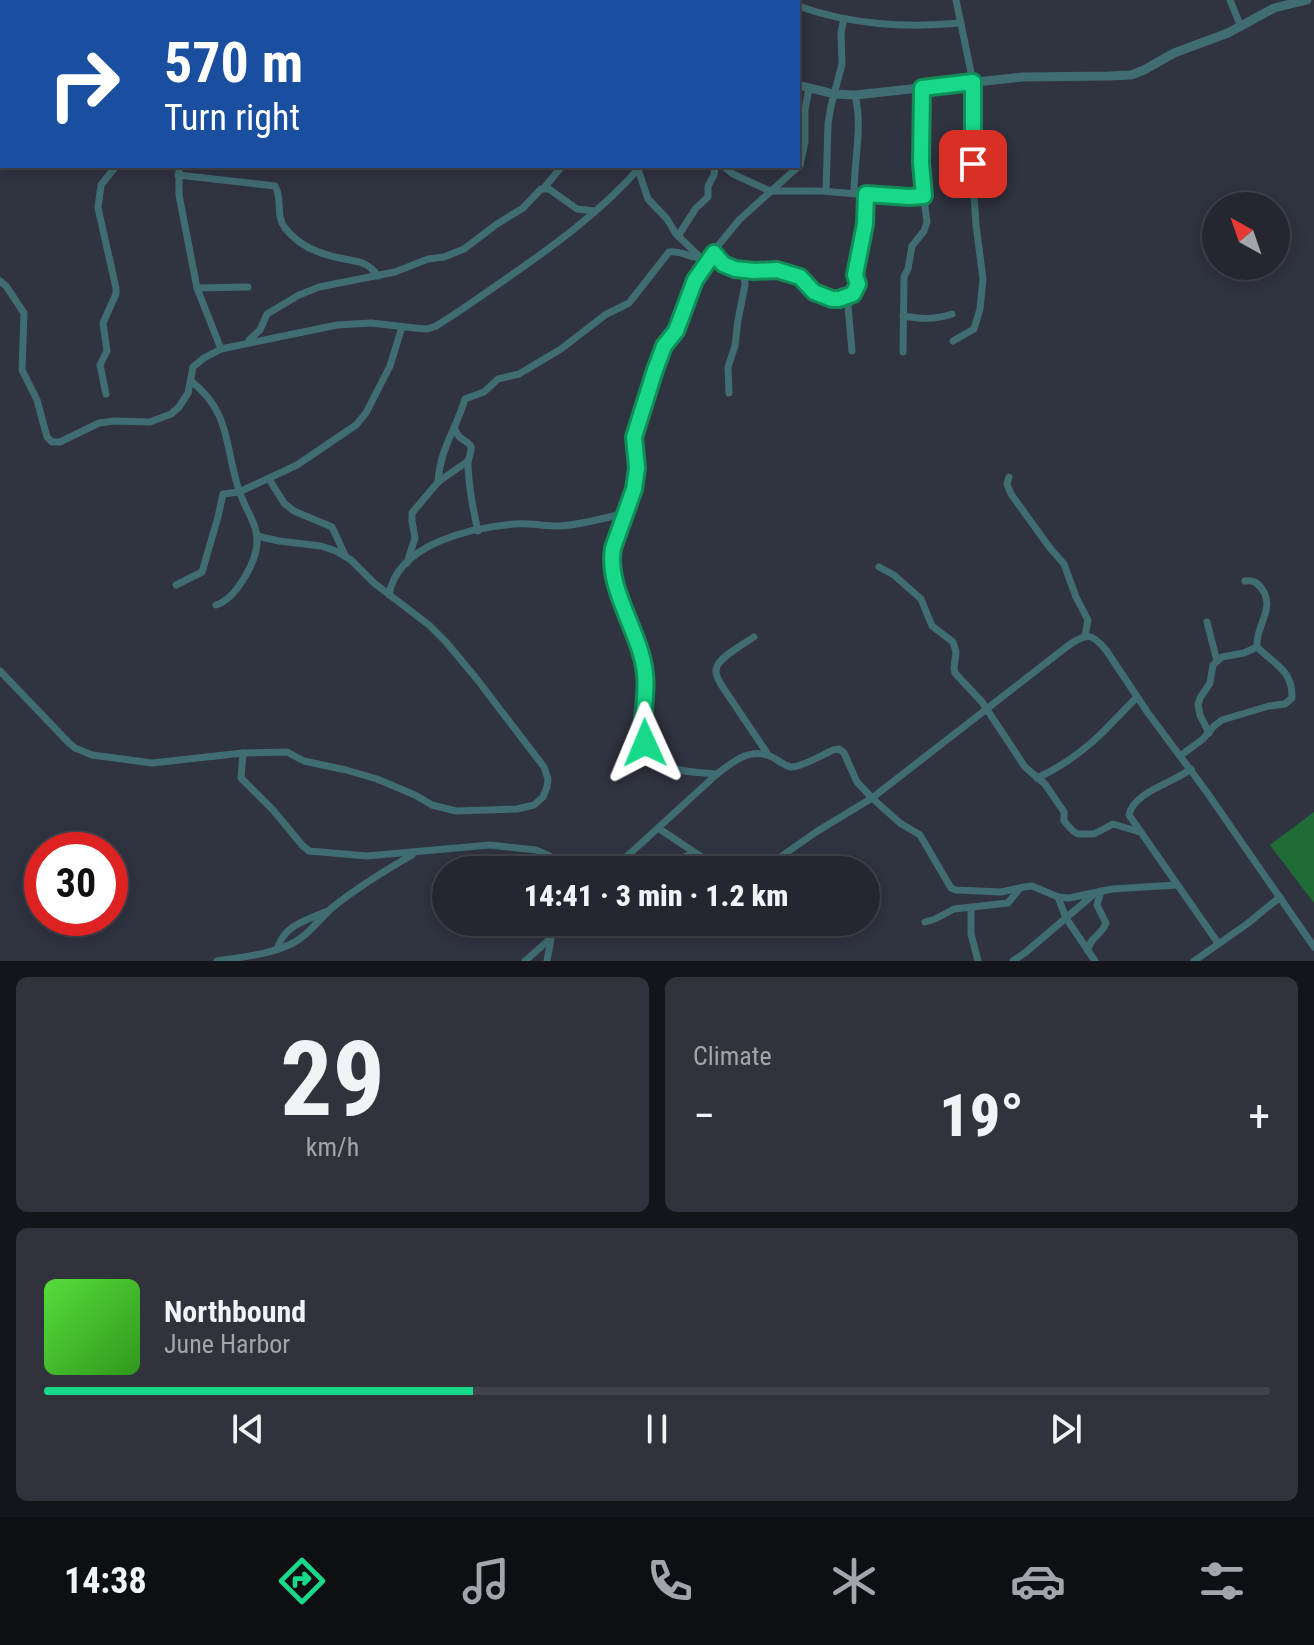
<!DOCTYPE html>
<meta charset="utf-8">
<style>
:root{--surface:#242630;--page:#30323c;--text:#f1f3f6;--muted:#a3a5ab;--line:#41434c;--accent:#18d989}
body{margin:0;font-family:"Roboto Condensed",sans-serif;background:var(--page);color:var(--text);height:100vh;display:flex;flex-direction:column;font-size:30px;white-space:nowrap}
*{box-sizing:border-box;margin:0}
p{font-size:26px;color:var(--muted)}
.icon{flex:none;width:44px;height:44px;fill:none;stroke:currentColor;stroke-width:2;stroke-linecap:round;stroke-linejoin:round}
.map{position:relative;height:961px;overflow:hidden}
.drawer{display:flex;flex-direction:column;gap:16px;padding:16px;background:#14151a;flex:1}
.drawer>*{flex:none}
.top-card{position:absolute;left:0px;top:0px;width:800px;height:168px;box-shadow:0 4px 20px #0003,0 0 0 2px var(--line);background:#1a4fa0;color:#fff;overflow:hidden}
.needle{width:52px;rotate:320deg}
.fabs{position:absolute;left:1202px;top:192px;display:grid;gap:16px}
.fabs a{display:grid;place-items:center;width:88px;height:88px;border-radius:50%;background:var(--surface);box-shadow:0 4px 20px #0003,0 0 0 2px var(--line);font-size:40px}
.speed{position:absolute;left:24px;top:832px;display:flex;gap:16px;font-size:40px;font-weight:700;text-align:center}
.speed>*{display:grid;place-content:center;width:104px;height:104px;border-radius:50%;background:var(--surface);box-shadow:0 4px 20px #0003,0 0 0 2px var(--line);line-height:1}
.speed .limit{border:12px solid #d22;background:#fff;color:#111}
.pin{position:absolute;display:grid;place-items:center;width:68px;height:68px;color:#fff;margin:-34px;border-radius:16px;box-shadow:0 4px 12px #0006}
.me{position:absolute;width:88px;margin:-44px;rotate:359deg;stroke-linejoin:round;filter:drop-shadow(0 0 6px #0008)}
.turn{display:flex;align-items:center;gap:28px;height:168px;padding:0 32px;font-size:36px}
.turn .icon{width:104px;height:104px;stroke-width:2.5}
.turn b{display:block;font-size:56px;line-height:68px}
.big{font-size:60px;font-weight:800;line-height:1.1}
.drawer .tile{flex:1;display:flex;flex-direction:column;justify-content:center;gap:12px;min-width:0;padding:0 28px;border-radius:12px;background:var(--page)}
.drawer .dial{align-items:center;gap:0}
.dial b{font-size:104px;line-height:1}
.song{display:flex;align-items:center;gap:24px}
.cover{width:96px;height:96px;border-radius:12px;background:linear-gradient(135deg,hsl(110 70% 55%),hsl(110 70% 35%))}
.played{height:8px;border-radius:4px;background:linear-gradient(90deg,var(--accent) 35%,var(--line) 35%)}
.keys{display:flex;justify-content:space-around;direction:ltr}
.heat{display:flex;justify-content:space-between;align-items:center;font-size:44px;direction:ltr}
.drawer .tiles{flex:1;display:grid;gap:16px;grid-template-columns:1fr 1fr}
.tile:last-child{grid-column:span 2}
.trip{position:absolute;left:432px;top:856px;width:448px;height:80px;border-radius:40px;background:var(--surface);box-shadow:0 4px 20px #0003,0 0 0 2px var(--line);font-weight:800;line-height:80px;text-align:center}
.tab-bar{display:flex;height:128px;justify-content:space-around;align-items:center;background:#0e0f13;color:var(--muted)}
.tab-bar .icon{width:56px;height:56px}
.tab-bar .active{color:var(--accent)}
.tab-bar b{font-size:36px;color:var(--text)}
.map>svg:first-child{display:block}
.green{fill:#206c37}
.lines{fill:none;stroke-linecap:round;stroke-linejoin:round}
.minor{stroke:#406d72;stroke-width:7}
.tertiary{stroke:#406d72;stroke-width:9}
.route-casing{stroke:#108d59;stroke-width:20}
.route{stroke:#18d989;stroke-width:14}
</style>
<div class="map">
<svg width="1314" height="961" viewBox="0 0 1314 961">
<rect width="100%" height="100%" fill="#303340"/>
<path class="green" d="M1314 812V903L1270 845Z"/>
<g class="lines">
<g class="minor">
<path d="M81 0 82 2"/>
<path d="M251 0 252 2"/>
<path d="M516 0 517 2"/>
<path d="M580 0 582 2"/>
<path d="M783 0 788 2"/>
<path d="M1230 0 1241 27"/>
<path d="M98 2 104 0"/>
<path d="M335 2 339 0"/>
<path d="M606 2 609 0"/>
<path d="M725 2 726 0"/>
<path d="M772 2V0"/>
<path d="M798 6C852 25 905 28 961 23"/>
<path d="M0 115 2 116"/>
<path d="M0 146 2 144"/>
<path d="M179 166V195L197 288 221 349"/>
<path d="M723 166 733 174 770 191H821L893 197 924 196"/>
<path d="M638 169 648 199 667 219 676 234 700 257"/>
<path d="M178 175 275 186C283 199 275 215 285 228 299 246 318 254 340 258 356 262 367 260 378 276"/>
<path d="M544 188 562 166"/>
<path d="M826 191 828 124 831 106 842 64 841 32 844 19"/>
<path d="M854 193C854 160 863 127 855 95"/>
<path d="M678 236 696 208 708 197V186L714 175 715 166"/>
<path d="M714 253 723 264 730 267 744 270H777L800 277 814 292 832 299H839L851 295"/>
<path d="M0 281 6 286 24 313 22 370 37 400 47 437 52 442H60L99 423 114 421 150 422 171 414 179 407 188 393 193 367 204 358 221 349 337 325 371 323 415 328 427 329 436 326C459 312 481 296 503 281 552 247 601 212 641 166"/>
<path d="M197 288 248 287"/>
<path d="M903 316C921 319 934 320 952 314"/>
<path d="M249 340 260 330 267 314 299 295 319 287 395 272 428 259 444 257 464 249 497 224 523 208 541 189H549L577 209 595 211"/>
<path d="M953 341 974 329 980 309 983 279 976 225 973 181V82L956 0"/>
<path d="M852 351 848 306 857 287 855 275 865 224 866 194"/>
<path d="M903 352 904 277 908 269 912 246 924 231 927 222 921 176 922 88"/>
<path d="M191 381C233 414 224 449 240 493 245 508 257 524 257 540 258 560 236 599 216 605"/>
<path d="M729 393 728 367 735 346 738 320 745 285 744 270"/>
<path d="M106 394 100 365 107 351 103 323 116 294V288L98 208 101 185 116 166"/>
<path d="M455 429C458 441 470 441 471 447 472 452 467 461 468 466 469 488 473 510 478 531"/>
<path d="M1009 477 1007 484 1011 494 1050 548 1064 564 1076 597 1088 620 1085 636"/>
<path d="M269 479 284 503 294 511 332 527 345 555"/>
<path d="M438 482C440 448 456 430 465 399L484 392 498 379 519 374 561 349 605 315 629 303 669 252C683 250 694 261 708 258"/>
<path d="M407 563 415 538 412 521V513L438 482 468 461"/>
<path d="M879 567 894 575 921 599 932 626 953 642 956 652 954 668 955 673 982 702 1025 767 1045 784 1064 812V821L1073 831 1078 834H1094L1113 824 1140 832"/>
<path d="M176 585 202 572 218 517 223 494 239 492 297 465 356 425 366 413 390 366 402 327"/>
<path d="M389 595C397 544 472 527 515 524 530 523 544 526 559 526 581 525 604 518 626 513"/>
<path d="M1207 622 1217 661"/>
<path d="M754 637C744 644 715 659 716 671 716 678 721 684 724 689L767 753"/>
<path d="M0 671 69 743 75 748 92 755 152 763 243 753 287 752 304 761 346 770 377 779 415 795 432 805 456 811 517 809 534 805 543 797 547 787 548 779 544 767 476 678 446 642 429 625 374 583 351 560 336 551 321 546 279 541 257 536"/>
<path d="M1209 733 1200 715 1198 705 1200 698 1210 683 1213 665 1222 657 1244 653 1257 647"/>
<path d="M243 753 241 778 273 810 302 845 309 851 367 856 490 845 536 850 580 870"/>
<path d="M1180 756 1203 739 1214 726 1222 720 1269 706 1285 704 1292 698C1293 670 1274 664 1257 647 1255 626 1276 609 1262 589 1257 582 1253 580 1245 581"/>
<path d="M1191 769C1175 782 1133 792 1129 815L1218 943"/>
<path d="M717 774C696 772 668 773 653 756 632 732 649 700 645 672 639 631 606 589 613 548L634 489 637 468 634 437 660 356 664 346 676 331 690 291 708 258 739 220 800 165 805 142V110L809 88"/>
<path d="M1037 778C1059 768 1083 751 1101 734 1113 722 1125 709 1137 697"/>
<path d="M658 828 721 870"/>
<path d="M612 870 717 774C735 760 752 746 774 758 779 761 785 766 791 767 800 768 824 754 833 750L839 749 844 753 857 782 872 798 1069 645C1087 633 1092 633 1106 650L1148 713 1206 791 1314 947"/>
<path d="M652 870 694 853"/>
<path d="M762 870 816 832 872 798 900 823 920 835 951 888 956 890 1001 892 1024 887 1032 886 1058 897 1069 898 1112 889 1177 885"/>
<path d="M1058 897 1066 918 1095 961"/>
<path d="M971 907V934L978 961"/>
<path d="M925 922 935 919 954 909 1008 903 1020 888"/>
<path d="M277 949C285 925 303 922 325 912"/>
<path d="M1088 950C1089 938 1102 935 1106 923L1097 905 1101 891"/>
<path d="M217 961C241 957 268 955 291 944 308 936 319 919 333 907 358 887 384 871 412 855"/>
<path d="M525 961 551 938 559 922"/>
<path d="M547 961 551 939"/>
<path d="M1013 961 1026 952 1094 894"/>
<path d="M1194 961 1247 924 1280 897"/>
</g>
<g class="tertiary">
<path d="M651 0 654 2"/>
<path d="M798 85 834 94 855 95 1023 77 1109 76 1131 75 1144 70 1174 53 1228 33 1274 8 1307 0"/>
</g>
</g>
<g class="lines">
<g class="route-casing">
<path id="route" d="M645 743C639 721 648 698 645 674 641 632 606 590 613 548L634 489 637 468 634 437 655 370 664 346 676 331 695 280 714 253 723 264 735 269 754 271 777 270 800 277 814 292 832 299H839L853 294 858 284 855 275 865 224 866 194 909 197 924 196 921 163 922 88 973 82V164"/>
</g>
<use href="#route" class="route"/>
</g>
</svg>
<div class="fabs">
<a><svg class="needle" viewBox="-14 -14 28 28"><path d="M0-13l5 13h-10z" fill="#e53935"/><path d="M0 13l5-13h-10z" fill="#a3a5ab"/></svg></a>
</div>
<div class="speed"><div class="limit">30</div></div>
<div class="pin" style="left:973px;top:164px;background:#d93025"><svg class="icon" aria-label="arrive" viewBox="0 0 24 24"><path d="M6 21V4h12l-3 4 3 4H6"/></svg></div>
<svg class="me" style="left:645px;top:743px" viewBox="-20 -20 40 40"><path d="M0-17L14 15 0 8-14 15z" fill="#18d989" stroke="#fff" stroke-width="4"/></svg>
<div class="trip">14:41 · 3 min · 1.2 km</div>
<div class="top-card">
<div class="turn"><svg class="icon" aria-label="right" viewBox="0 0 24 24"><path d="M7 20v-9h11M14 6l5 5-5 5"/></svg><div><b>570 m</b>Turn right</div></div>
</div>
</div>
<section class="drawer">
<div class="tiles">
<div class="tile dial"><b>29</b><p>km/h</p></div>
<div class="tile"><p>Climate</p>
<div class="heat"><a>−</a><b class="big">19°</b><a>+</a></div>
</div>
<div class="tile">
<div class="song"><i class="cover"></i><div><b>Northbound</b><p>June Harbor</p></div></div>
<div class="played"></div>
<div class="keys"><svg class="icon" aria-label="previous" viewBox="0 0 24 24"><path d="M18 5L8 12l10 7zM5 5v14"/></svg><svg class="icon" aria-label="pause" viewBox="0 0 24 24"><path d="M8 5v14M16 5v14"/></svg><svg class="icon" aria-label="next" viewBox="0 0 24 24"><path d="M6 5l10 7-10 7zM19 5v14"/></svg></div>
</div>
</div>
</section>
<nav class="tab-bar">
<b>14:38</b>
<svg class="icon active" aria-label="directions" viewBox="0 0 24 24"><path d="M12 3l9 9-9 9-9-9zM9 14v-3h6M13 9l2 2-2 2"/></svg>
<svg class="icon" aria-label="music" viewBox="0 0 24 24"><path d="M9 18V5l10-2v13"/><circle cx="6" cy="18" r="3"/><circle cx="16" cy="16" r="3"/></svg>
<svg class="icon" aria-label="phone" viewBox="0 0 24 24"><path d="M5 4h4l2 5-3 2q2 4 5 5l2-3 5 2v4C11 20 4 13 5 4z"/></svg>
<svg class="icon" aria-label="climate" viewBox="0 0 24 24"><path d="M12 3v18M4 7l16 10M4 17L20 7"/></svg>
<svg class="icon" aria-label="car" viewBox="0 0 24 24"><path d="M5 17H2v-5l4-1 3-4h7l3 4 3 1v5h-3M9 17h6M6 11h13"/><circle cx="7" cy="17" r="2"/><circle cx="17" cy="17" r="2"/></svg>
<svg class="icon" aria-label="filters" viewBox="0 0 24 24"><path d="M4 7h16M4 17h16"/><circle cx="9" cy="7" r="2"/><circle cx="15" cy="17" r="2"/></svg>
</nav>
